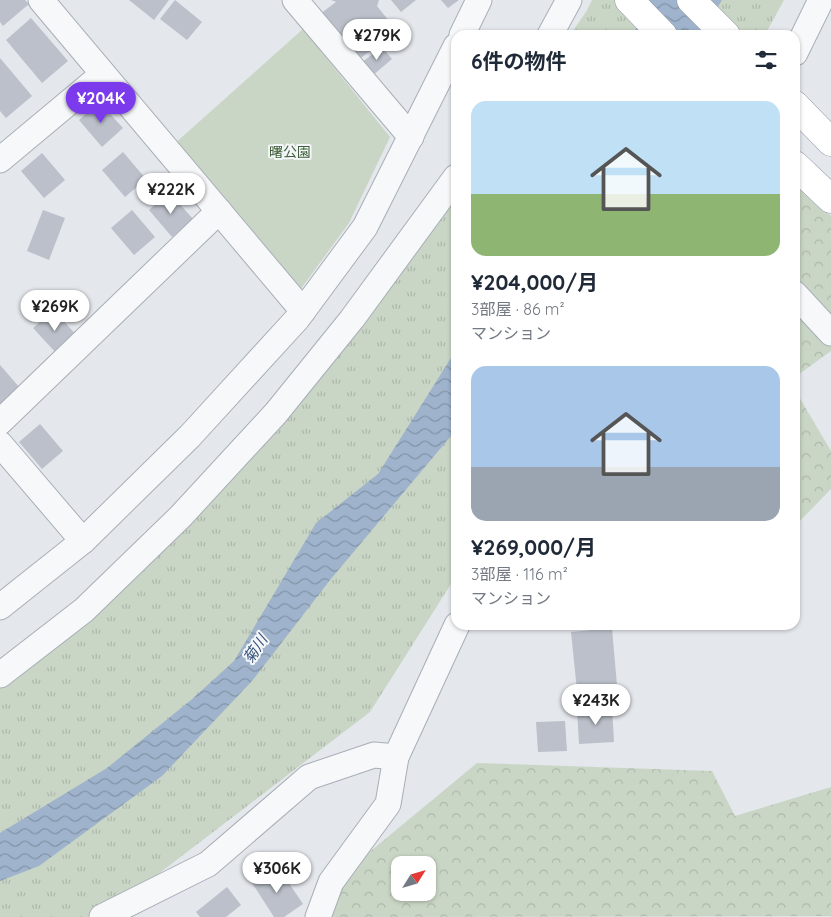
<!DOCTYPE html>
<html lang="ja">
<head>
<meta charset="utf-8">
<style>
	body { margin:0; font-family:Quicksand,"Noto Sans JP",sans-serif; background:#f2f2f3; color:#1f2937; height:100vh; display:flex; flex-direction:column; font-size:19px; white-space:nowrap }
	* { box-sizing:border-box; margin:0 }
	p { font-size:16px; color:#747a83 }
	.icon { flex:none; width:28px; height:28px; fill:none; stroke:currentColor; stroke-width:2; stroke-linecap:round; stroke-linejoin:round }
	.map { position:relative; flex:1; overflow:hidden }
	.sheet { position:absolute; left:451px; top:30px; width:349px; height:600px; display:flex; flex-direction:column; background:#fff; border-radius:15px; box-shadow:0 1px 4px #0004 }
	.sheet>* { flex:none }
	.needle { width:32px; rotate:53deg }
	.fabs { position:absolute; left:391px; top:856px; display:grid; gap:10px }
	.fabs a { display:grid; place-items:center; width:45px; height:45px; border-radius:10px; background:#fff; box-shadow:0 1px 4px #0004; font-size:25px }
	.price { position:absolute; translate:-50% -42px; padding:0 11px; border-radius:18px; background:#fff; color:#222; font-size:16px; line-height:32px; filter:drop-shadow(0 1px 2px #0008) }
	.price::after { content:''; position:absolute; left:50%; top:30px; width:15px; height:11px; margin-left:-8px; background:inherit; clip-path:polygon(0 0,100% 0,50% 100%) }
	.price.selected { background:#7c3aed; color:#fff }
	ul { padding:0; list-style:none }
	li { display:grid; align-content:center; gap:10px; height:265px; padding:0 20px }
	li span { display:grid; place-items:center; height:155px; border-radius:15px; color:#555 }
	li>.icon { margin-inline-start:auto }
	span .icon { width:90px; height:90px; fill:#fffc; stroke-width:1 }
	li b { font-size:21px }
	h2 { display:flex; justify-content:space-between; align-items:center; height:60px; padding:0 20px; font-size:21px }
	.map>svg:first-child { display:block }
	.grass { fill:url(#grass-tufts) }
	.forest { fill:url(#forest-crowns); fill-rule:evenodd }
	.green { fill:#c9d6c5 }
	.water { fill:url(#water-waves) }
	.building { fill:#bbc0ca }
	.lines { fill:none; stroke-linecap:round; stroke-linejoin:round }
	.minor-casing { stroke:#a9aeb7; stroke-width:27 }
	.motorway-casing { stroke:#8b94a3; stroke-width:29 }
	.minor { stroke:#f7f8fa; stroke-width:25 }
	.motorway { stroke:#fff; stroke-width:28 }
	.labels { text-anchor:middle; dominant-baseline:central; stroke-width:4; stroke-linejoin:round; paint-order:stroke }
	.park-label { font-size:14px; fill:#3f6138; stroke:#f4f6f9 }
	.water-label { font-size:15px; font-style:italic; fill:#34527a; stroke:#f4f6f9 }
</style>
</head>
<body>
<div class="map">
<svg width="831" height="917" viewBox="0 0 831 917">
	<defs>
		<pattern id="grass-tufts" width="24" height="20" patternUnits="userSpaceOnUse" patternTransform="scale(1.25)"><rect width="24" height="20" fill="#c9d6c5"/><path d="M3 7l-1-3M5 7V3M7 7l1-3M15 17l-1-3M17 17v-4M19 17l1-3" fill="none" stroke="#adb8ab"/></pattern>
		<pattern id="forest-crowns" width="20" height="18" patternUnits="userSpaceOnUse" patternTransform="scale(1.25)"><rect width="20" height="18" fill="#c9d6c5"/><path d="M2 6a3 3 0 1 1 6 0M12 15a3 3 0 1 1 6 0" fill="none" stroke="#adb8ab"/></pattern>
		<pattern id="water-waves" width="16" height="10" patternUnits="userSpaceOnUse" patternTransform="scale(1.25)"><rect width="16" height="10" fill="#9fb4cc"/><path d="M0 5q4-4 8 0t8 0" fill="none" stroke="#8293a7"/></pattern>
	</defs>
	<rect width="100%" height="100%" fill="#e4e7ec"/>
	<g class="grass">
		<polygon points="592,0 784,0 765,35 570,35 586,12"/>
		<polygon points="456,191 456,576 370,712 102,917 0,917 0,677 286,402"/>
	</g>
	<g class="forest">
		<polygon points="795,184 831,216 831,351 795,377"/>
		<polygon points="795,390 831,451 831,489 795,526"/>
		<path d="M477 763 712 771 735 816 831 787V916L323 917 355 864ZM400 865H428V892H400Z"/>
	</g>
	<polygon class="green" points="303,29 390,137 349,223 300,290 173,145"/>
	<g class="water">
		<polygon points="650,0 722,0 701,35 633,35"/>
		<polygon points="456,350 456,430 330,580 252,681 162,776 39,866 0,881 0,833 107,768 191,700 234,661 316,523 378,474"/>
	</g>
	<g class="building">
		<polygon points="0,0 25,0 29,4 3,26 0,22"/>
		<polygon points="129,0 169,0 154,20"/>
		<polygon points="175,0 202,22 187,40 160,19"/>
		<polygon points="331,0 379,0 377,6 397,31 358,60 320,14 336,2"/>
		<polygon points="391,0 416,0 401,12"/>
		<polygon points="441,0 459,0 448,8"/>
		<polygon points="31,18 68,61 42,83 6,40"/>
		<polygon points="382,47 392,59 372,76 361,63"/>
		<polygon points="0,58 32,96 6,118 0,111"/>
		<polygon points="99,102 123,128 102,147 79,120"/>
		<polygon points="123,152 146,179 125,197 102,170"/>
		<polygon points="42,153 65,180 44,198 21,171"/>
		<polygon points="169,192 193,219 172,237 149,210"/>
		<polygon points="43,210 65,218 49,260 27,251"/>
		<polygon points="132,210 155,237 134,255 111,228"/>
		<polygon points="54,310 77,336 57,354 33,328"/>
		<polygon points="0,365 20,388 0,405"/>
		<polygon points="40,424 63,451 42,469 19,442"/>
		<polygon points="612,628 618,697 578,700 571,632"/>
		<polygon points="612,708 614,742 579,744 577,710"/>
		<polygon points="565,721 567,751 538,752 536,722"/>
		<polygon points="278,867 303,904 284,917 274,917 252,883"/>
		<polygon points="227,887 241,905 226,917 200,917 196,912"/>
	</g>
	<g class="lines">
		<g class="minor-casing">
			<g id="minor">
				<polyline points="41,0 303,311"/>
				<polyline points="295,0 411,137"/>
				<polyline points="462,35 479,0"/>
				<polyline points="550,35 569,0"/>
				<polyline points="795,53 821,0"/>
				<polyline points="0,160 103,74"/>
				<polyline points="795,294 831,333"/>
				<polyline points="0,422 219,211"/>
				<polyline points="0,444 83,541"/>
				<polyline points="0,607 83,541 190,436 297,319 365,227 456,46"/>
				<polyline points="0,675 84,610 181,516 276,413 352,319 456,177"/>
				<polyline points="102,917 208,864 309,777 374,755 396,757"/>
				<polyline points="318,917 331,882 388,804 396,757 457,625"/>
			</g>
		</g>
		<g class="motorway-casing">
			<g id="motorway">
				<polyline points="629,0 663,35"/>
				<polyline points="691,0 726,35"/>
				<polyline points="795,105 831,142"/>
				<polyline points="795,165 831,199"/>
			</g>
		</g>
		<use href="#minor" class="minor"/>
		<use href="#motorway" class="motorway"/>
	</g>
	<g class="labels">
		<g class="park-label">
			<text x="290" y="152">曙公園</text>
		</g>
		<g class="water-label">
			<text transform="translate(255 649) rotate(-56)">菊川</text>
		</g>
	</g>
</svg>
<div class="fabs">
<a><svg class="needle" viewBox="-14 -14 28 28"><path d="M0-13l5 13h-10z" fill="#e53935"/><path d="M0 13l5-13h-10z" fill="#747a83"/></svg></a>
</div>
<b class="price" style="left:377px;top:61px">¥279K</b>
<b class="price selected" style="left:101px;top:124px">¥204K</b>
<b class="price" style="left:171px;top:215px">¥222K</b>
<b class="price" style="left:55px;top:332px">¥269K</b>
<b class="price" style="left:596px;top:726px">¥243K</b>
<b class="price" style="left:277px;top:894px">¥306K</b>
<section class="sheet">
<h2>6件の物件<svg class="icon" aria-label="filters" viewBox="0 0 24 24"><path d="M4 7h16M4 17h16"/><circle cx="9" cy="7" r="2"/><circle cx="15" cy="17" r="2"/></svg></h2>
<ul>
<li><span style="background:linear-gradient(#bfe0f5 60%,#8fb573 0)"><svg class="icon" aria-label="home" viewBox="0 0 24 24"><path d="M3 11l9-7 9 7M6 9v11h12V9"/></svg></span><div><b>¥204,000/月</b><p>3部屋 · 86 m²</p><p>マンション</p></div></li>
<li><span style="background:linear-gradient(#a9c7e8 65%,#9aa5b1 0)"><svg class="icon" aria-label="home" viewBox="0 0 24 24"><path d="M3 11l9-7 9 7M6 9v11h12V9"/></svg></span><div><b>¥269,000/月</b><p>3部屋 · 116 m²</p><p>マンション</p></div></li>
</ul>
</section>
</div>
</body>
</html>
